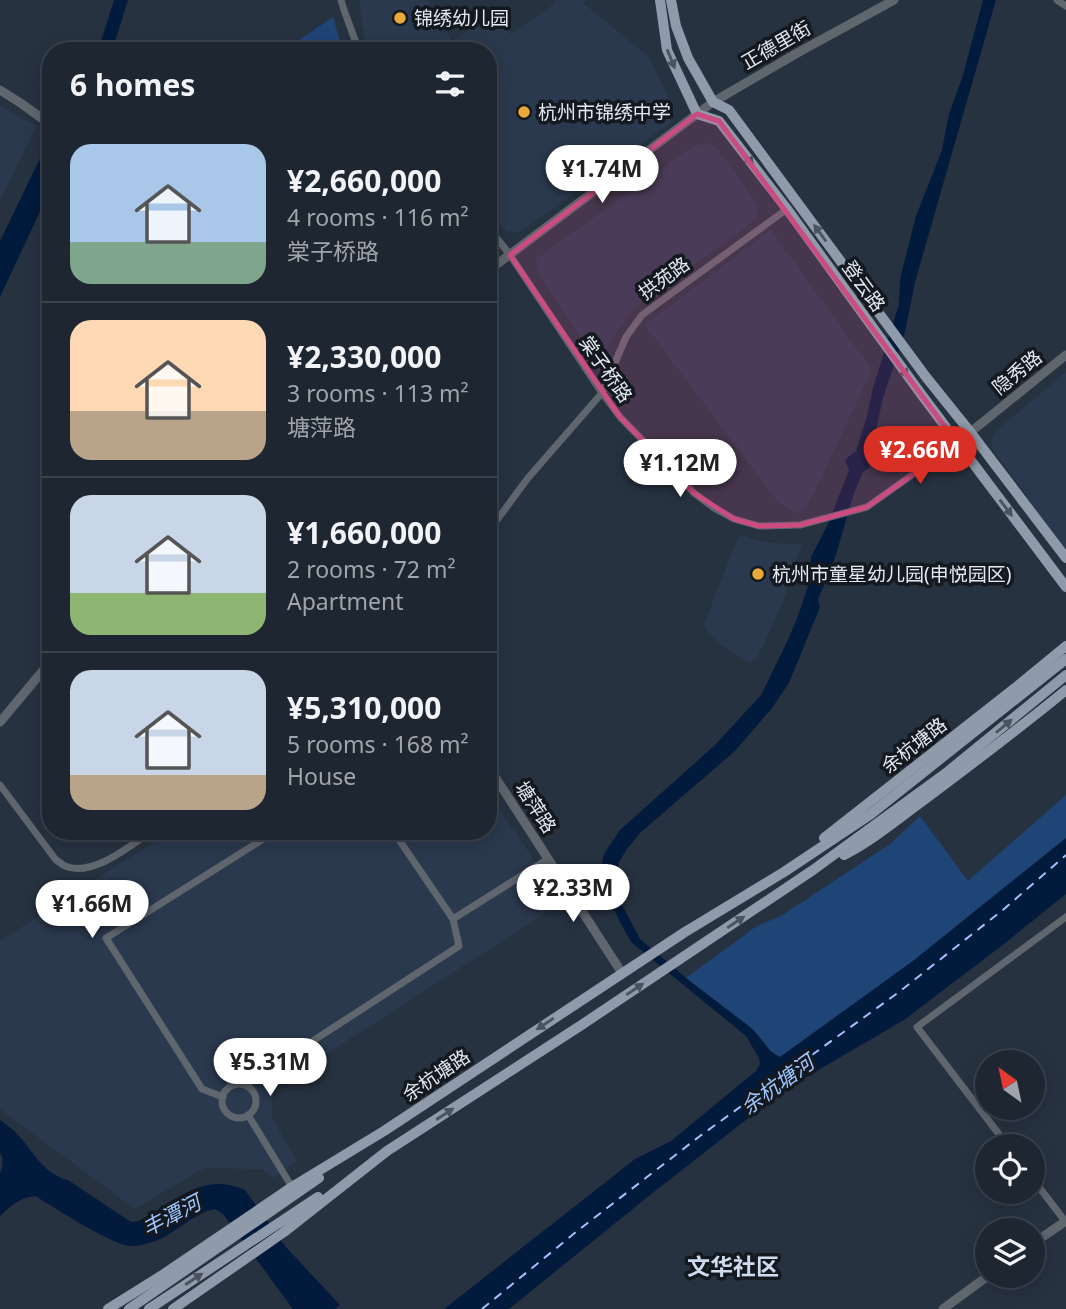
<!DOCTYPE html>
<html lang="en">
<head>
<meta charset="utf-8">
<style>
	body { margin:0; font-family:"Noto Sans","Noto Sans SC",sans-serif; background:#2a323d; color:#f1f3f6; height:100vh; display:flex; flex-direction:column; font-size:26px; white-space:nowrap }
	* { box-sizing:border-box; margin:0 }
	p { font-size:23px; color:#a0a5ab }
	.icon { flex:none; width:38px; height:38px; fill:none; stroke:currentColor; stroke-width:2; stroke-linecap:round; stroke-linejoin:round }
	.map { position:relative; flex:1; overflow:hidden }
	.panel { position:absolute; left:42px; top:42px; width:455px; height:798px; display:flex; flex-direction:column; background:#1d2631; border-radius:28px; box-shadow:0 4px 18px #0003,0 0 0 2px #3b434d }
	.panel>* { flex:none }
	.needle { width:46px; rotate:327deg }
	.buttons { position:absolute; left:975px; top:1050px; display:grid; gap:14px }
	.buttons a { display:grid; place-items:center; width:70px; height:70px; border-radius:50%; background:#1d2631; box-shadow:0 4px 18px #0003,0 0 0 2px #3b434d; font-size:35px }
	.price { position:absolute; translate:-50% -60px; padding:0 16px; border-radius:24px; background:#fff; color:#222; font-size:23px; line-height:46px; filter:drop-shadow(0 2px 4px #0008) }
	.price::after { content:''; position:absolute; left:50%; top:42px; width:21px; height:16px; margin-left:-10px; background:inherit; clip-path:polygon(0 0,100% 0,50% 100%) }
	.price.selected { background:#d93025; color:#fff }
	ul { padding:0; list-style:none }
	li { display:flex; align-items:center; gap:21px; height:175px; padding:0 28px }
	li+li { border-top:2px solid #3b434d }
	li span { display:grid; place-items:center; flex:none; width:196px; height:140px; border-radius:21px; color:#555 }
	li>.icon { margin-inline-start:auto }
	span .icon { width:84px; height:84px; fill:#fffc; stroke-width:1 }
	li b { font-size:30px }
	h2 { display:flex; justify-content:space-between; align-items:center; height:84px; padding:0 28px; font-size:30px }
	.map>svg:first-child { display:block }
	.built { fill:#2b394e }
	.green { fill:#1f4577 }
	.water { fill:#021a3b }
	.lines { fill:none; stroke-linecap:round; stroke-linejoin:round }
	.ferry { stroke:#9dc5fd; stroke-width:2; stroke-dasharray:9 7; stroke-linecap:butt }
	.minor { stroke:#60666e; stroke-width:7 }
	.tertiary { stroke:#60666e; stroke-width:9 }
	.primary { stroke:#8f9aaa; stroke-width:10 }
	.oneway { fill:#4b535e }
	.marked { fill:#ca4c81; fill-opacity:0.2; stroke:#ca4c81; stroke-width:5; stroke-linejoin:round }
	.poi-dot { fill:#eba939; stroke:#141920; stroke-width:2.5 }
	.labels { text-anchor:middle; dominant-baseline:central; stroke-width:7; stroke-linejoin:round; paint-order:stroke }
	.poi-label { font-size:19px; fill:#e2e9f3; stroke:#141920; text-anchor:start }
	.street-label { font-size:19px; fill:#e2e9f3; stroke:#141920 }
	.water-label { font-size:21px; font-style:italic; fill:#9dc5fd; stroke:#141920 }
	.quarter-label { font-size:23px; font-weight:bold; fill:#cedcf0; stroke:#141920 }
</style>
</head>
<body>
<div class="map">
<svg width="1066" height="1309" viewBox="0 0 1066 1309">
	<rect width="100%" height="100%" fill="#273241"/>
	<g class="built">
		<polygon points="359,0 428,0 452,41 496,11 511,34 550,7 556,0 586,0 583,3 648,56 675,111 669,124 520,232 506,231 488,207 488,51 372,51 364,36"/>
		<polygon points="0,106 36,126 0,200"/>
		<polygon points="709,143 719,151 759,207 755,219 744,229 643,300 628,315 613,337 599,367 537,270 536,259 693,146"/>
		<polygon points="771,230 872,370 813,495 806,508 798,514 778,502 645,325"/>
		<polygon points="1066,372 1066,556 1043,525 1030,500 993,450 991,440 996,431"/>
		<polygon points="739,535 768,543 802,544 783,603 757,658 750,663 720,644 708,632 704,624"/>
		<polygon points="488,793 563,902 272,1089 272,1118 297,1161 274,1178 261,1169 204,1168 135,1209 0,1109 0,941 171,831 488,831"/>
	</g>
	<g class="green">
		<polygon points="333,17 339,38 346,51 283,51"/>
		<polygon points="1066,795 1066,838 913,961 781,1057 771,1053 765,1043 686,978 757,926 781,916 890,844 920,816 968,881"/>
	</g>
	<g class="water">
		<polygon points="114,0 128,0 112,51 98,51"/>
		<path d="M983 0H996L915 282 905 332 883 398 870 456 871 463 869 468 863 472 854 493 832 568 818 599 820 607 789 683 772 708 735 751 641 832 627 849 619 862 617 876 622 905 640 939 686 978 750 1027C762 1037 766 1051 780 1057L913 961 1066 838V894L1004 944 904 1020 784 1090 650 1195 509 1309H444L635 1159 671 1141 756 1071 760 1064 759 1058 746 1036 631 942 619 920 607 895 601 867 604 854 620 830 715 745 761 695 787 642 798 616 810 580 811 557 828 524 849 470 845 461 848 457 856 451 867 416 873 388 899 304 900 279 916 216 942 150 949 114 963 75Z"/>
		<polygon points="51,136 51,188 0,297 0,241"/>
		<path d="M0 1120C6 1125 13 1129 18 1135 33 1151 44 1175 68 1180L131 1222 139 1221C174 1202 203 1171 245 1190L285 1246 340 1305 335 1309H293L223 1214 215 1209C194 1213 178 1231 158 1240 150 1243 140 1246 131 1246 113 1246 54 1207 35 1196 19 1198 11 1206 0 1216V1173C3 1167 4 1159 0 1153Z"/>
	</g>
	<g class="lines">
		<polyline class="ferry" points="482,1309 576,1232 700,1136 899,992 1004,909 1066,855"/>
		<g class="minor">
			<polyline points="341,0 344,10 359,51"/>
			<polyline points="1057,0 1066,6"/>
			<polyline points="488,227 510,255 602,393 620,417 694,493 714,508 734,519 759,526 800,525 867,507 957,443"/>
			<polyline points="488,532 528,478 602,393 626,337 642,315 787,209"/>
			<path d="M0 785 56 860C58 861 64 866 65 866 92 878 131 845 152 831"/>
			<polyline points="453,919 548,859"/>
			<circle cx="239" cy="1101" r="17"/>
			<polyline points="245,1085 459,946 453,919 393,831"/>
			<polyline points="223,1097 202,1089 106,938 276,831"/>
			<polyline points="248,1115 292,1187"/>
			<polyline points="1008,1146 917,1027 1066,917"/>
			<polyline points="1032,1178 1065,1221"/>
		</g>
		<g class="tertiary">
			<polyline points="0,90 22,104 51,125"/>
			<polyline points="488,271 713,102 799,52 894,0"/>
			<polyline points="957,443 1066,355"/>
			<polyline points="0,722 51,661"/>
			<polyline points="488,766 622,973"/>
			<polyline points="1032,1244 1066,1221"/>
			<polyline points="943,1309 988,1276"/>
		</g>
		<g class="primary">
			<polyline points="660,0 667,50 697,114 719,121 787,209 921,394 1066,587"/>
			<polyline points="671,0 676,26 688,58 713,102 729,110 926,377 971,433 1066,558"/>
			<polyline points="824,838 1015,688 1066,646"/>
			<path d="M844 855C873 840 898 819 924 800 972 764 1020 728 1066 690"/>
			<polyline points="108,1309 164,1274 292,1187 384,1131 685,932 784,872 871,814 1066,659"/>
			<polyline points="129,1309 319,1178"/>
			<polyline points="149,1309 318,1197"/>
			<polyline points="173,1309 284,1232 387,1151 580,1026 813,870 946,773 1066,675"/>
		</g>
	</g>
	<defs><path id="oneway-solid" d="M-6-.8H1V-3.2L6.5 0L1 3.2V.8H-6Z" transform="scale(1.75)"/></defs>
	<g class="oneway">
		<use href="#oneway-solid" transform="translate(671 59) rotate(68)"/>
		<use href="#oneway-solid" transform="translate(747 157) rotate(53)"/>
		<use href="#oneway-solid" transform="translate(820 233) rotate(-126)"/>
		<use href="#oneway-solid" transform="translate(902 369) rotate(54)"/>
		<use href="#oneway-solid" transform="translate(1006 508) rotate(53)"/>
		<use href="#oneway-solid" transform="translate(1004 726) rotate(-40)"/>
		<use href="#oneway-solid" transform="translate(736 922) rotate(-34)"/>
		<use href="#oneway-solid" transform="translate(635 989) rotate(-34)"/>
		<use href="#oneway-solid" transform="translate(545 1024) rotate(146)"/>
		<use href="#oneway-solid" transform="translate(445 1114) rotate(-33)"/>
		<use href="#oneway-solid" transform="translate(194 1279) rotate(-33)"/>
	</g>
	<path class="marked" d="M697 114 719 121 957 443 867 507 800 525 759 526 734 519 694 493 620 417 510 255Z"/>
	<g class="poi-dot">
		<circle cx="400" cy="18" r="7"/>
		<circle cx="524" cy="112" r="7"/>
		<circle cx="758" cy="574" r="7"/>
	</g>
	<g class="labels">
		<g class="poi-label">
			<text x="414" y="18">锦绣幼儿园</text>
			<text x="538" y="112">杭州市锦绣中学</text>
			<text x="772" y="574">杭州市童星幼儿园(申悦园区)</text>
		</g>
		<g class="street-label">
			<text transform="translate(776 45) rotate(-30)">正德里街</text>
			<text transform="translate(664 278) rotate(-36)">拱苑路</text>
			<text transform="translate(864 286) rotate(54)">登云路</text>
			<text transform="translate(606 369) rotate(55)">棠子桥路</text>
			<text transform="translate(1017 372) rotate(-39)">隐秀路</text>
			<text transform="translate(914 745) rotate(-38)">余杭塘路</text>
			<text transform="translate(536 807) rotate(57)">塘萍路</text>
			<text transform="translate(436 1075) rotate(-34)">余杭塘路</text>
		</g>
		<g class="water-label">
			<text transform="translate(777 1084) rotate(-36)">余杭塘河</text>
			<text transform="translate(171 1215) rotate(-28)">丰潭河</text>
		</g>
		<g class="quarter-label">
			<text x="733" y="1266">文华社区</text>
		</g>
	</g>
</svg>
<div class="buttons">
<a><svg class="needle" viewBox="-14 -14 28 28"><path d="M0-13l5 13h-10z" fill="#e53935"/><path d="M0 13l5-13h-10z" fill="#a0a5ab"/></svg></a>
<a><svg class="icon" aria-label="locate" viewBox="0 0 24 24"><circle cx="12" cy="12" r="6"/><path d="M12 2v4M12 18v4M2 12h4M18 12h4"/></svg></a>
<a><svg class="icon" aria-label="layers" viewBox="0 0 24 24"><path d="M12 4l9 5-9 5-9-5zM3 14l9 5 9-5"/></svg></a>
</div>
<b class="price" style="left:602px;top:205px">¥1.74M</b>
<b class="price selected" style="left:920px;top:486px">¥2.66M</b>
<b class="price" style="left:680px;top:499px">¥1.12M</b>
<b class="price" style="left:573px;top:924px">¥2.33M</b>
<b class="price" style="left:92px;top:940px">¥1.66M</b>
<b class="price" style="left:270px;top:1098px">¥5.31M</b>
<section class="panel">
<h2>6 homes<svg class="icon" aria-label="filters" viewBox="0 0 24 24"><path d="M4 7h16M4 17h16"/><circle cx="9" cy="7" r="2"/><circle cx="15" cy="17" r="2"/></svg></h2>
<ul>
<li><span style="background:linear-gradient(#a9c7e8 70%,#7fa58c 0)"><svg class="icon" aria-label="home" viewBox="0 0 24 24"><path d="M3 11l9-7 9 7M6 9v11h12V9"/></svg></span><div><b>¥2,660,000</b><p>4 rooms · 116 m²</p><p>棠子桥路</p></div></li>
<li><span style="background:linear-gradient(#ffd9b3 65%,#b9a48a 0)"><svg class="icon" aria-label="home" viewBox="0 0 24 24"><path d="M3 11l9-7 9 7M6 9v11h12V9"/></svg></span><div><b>¥2,330,000</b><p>3 rooms · 113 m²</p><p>塘萍路</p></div></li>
<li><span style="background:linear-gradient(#c9d6e8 70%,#8fb573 0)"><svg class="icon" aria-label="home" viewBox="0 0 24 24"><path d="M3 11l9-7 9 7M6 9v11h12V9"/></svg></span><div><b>¥1,660,000</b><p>2 rooms · 72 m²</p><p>Apartment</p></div></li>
<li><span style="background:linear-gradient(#c9d6e8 75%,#b9a48a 0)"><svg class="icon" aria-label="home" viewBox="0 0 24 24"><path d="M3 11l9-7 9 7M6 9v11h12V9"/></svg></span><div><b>¥5,310,000</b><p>5 rooms · 168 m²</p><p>House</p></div></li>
</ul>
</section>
</div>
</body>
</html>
